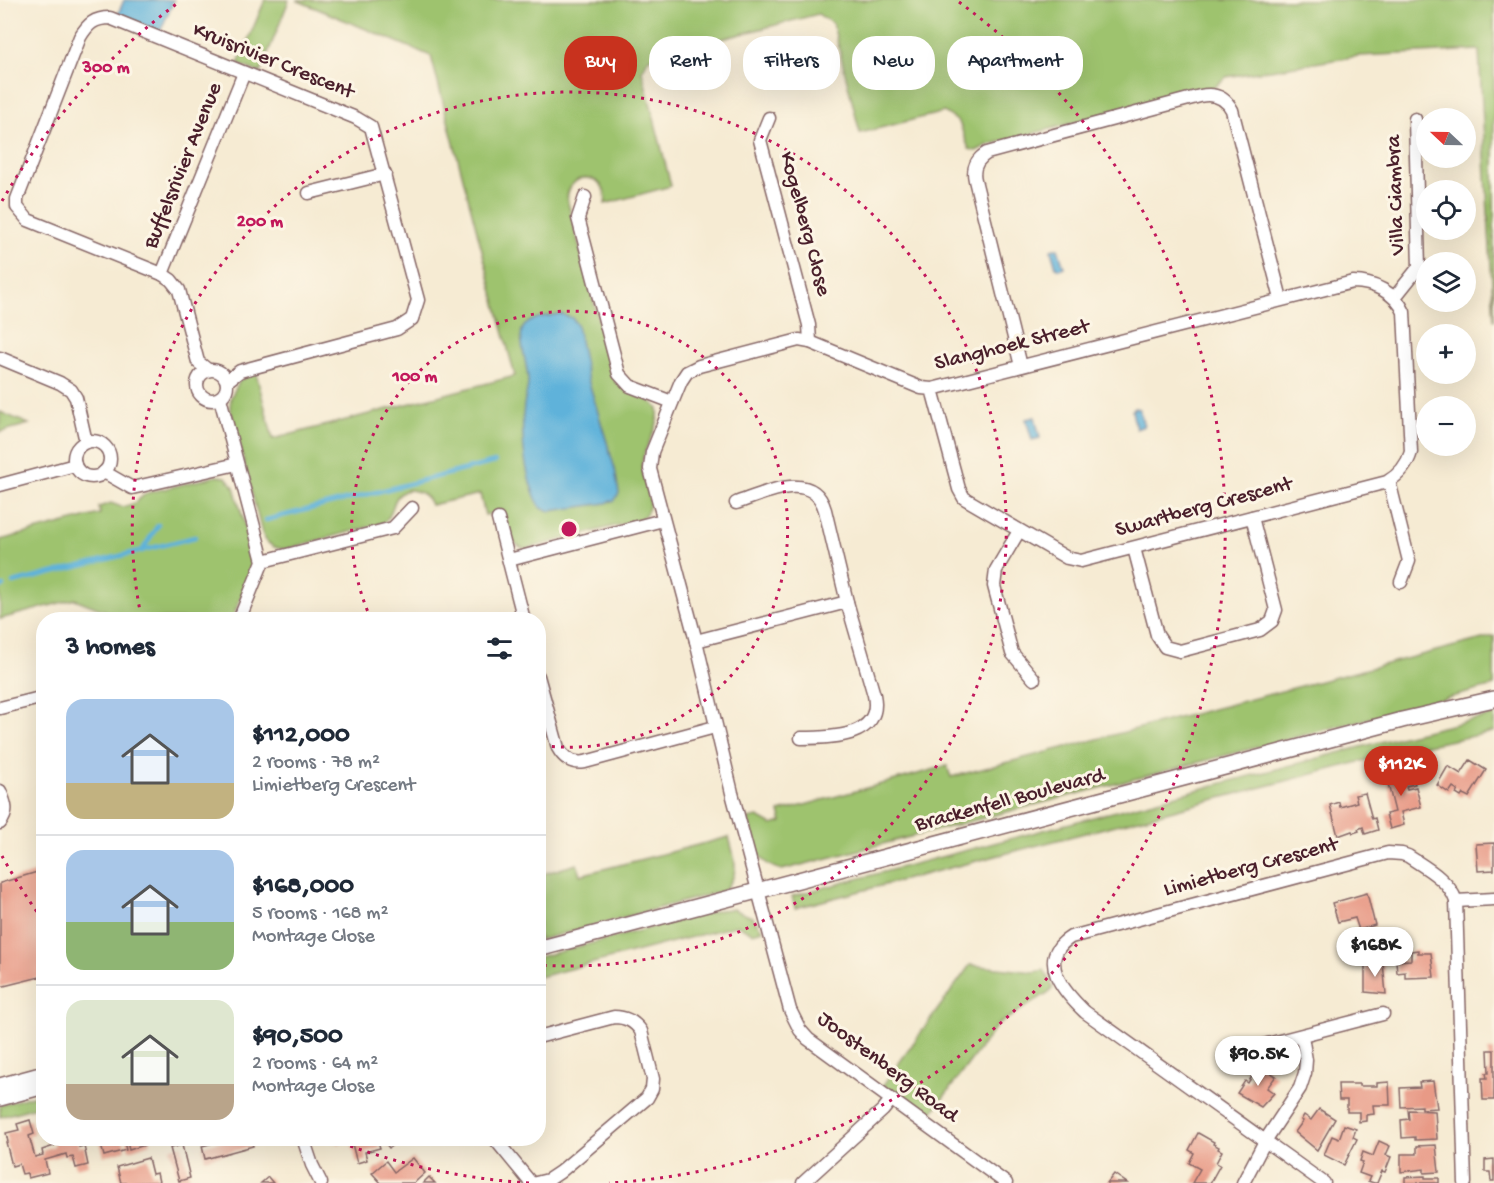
<!DOCTYPE html>
<html lang="en">
<head>
<meta charset="utf-8">
<style>
	body { margin:0; font-family:"Gochi Hand",sans-serif; background:#f2f2f3; color:#1f2937; height:100vh; display:flex; flex-direction:column; font-size:22px; white-space:nowrap }
	* { box-sizing:border-box; margin:0 }
	p { font-size:20px; color:#747a83 }
	.icon { flex:none; width:33px; height:33px; fill:none; stroke:currentColor; stroke-width:2; stroke-linecap:round; stroke-linejoin:round }
	.map { position:relative; flex:1; overflow:hidden }
	.drawer { position:absolute; left:36px; top:612px; width:510px; height:534px; display:flex; flex-direction:column; background:#fff; border-radius:24px; box-shadow:0 6px 24px #0002 }
	.drawer>* { flex:none }
	.guide { position:absolute; left:564px; top:36px; width:570px; height:54px; display:flex; gap:12px }
	.needle { width:39px; rotate:292deg }
	.buttons { position:absolute; left:1416px; top:108px; display:grid; gap:12px }
	.buttons a { display:grid; place-items:center; width:60px; height:60px; border-radius:50%; background:#fff; box-shadow:0 6px 24px #0002; font-size:30px }
	.price { position:absolute; translate:-50% -51px; padding:0 14px; border-radius:21px; background:#fff; color:#222; font-size:20px; line-height:39px; filter:drop-shadow(0 2px 3px #0008) }
	.price::after { content:''; position:absolute; left:50%; top:36px; width:18px; height:14px; margin-left:-9px; background:inherit; clip-path:polygon(0 0,100% 0,50% 100%) }
	.price.selected { background:#c8321e; color:#fff }
	ul { padding:0; list-style:none }
	li { display:flex; align-items:center; gap:18px; height:150px; padding:0 30px }
	li+li { border-top:2px solid #e0e1e3 }
	li span { display:grid; place-items:center; flex:none; width:168px; height:120px; border-radius:18px; color:#555 }
	li>.icon { margin-inline-start:auto }
	span .icon { width:72px; height:72px; fill:#fffc; stroke-width:1 }
	li b { font-size:26px }
	h2 { display:flex; justify-content:space-between; align-items:center; height:72px; padding:0 30px; font-size:26px }
	.chip { padding:0 21px; border-radius:24px; background:#fff; box-shadow:0 6px 24px #0002; font-size:21px; line-height:54px }
	.chip.selected { background:#c8321e; color:#fff }
	.map>svg:first-child { display:block }
	.green { fill:#9ec36e; stroke:#74714c; stroke-width:1.5 }
	.water { fill:#5eb2da; stroke:#546882; stroke-width:1.5 }
	.lines { fill:none; stroke-linecap:round; stroke-linejoin:round }
	.stream { stroke:#5eb2da; stroke-width:4.5 }
	.building { fill:#e89a86 }
	.minor-casing { stroke:#866666; stroke-width:15 }
	.tertiary-casing { stroke:#866666; stroke-width:18 }
	.minor { stroke:#fff; stroke-width:12 }
	.tertiary { stroke:#fff; stroke-width:15 }
	.ring { fill:none; stroke:#c2185b; stroke-width:3; stroke-dasharray:3 6 }
	.labels { text-anchor:middle; dominant-baseline:central; stroke-width:6; stroke-linejoin:round; paint-order:stroke }
	.street-label { font-size:22px; fill:#4a1f2b; stroke:#fcf5e5 }
	.centre { fill:#c2185b; stroke:#fcf5e5; stroke-width:3 }
	.ring-label { font-size:18px; text-anchor:middle; font-weight:bold; fill:#c2185b; stroke:#fcf5e5; stroke-width:6; stroke-linejoin:round; paint-order:stroke }
</style>
</head>
<body>
<div class="map">
<svg width="1494" height="1183" viewBox="0 0 1494 1183">
	<rect width="100%" height="100%" fill="#fcf5e5"/>
	<filter id="ink" filterUnits="userSpaceOnUse"><feTurbulence type="fractalNoise" baseFrequency=".0167" numOctaves="2"/><feDisplacementMap in="SourceGraphic" scale="12" xChannelSelector="R" yChannelSelector="G"/><feConvolveMatrix kernelMatrix="1 2 1 2 8 2 1 2 1" color-interpolation-filters="sRGB"/></filter>
	<filter id="wash" filterUnits="userSpaceOnUse"><feTurbulence type="fractalNoise" baseFrequency=".008" numOctaves="4" result="noise"/><feDisplacementMap in="SourceGraphic" scale="24" xChannelSelector="R" yChannelSelector="G"/><feGaussianBlur stdDeviation="1.35" result="paint"/><feColorMatrix in="noise" values="0 0 0 0 0 0 0 0 0 0 0 0 0 0 0 0 0 1.4 0 .05"/><feComposite in="paint" operator="in"/></filter>
	<g filter="url(#wash)">
		<rect width="100%" height="100%" fill="#f6ebd3"/>
		<g class="green">
			<polygon points="265,0 289,0 260,73 238,64"/>
			<path d="M296 0H1494V321L1479 50 1359 56 1226 77 1212 89H1205L988 145 976 151 969 149 959 122 944 112 860 133 833 24 818 14 649 58 642 71 671 186 605 204C611 174 569 167 567 199L613 377C623 396 647 392 658 409 661 429 643 445 642 464 641 483 662 508 638 520L526 549C508 545 507 526 503 511L485 515 480 494 431 505C427 494 419 490 407 490 388 498 397 513 383 523L286 549C274 549 266 544 262 533L230 407 231 397 240 380 256 373 273 439 515 376 431 56Z"/>
			<polygon points="0,412 29,424 0,432"/>
			<polygon points="217,476 226,477 234,487 254,557 253,567 232,619 125,619 75,599 0,619 0,540 100,514 99,507 111,503 122,507 133,504 147,493"/>
			<path d="M1494 636V686L782 870C754 863 755 844 748 819L758 817 772 825 782 822 779 812 947 766 951 777Z"/>
			<polygon points="1494,715 1494,732 1417,747 795,908 792,896 1399,737"/>
			<path d="M729 837C734 857 742 875 723 891L539 940V875L577 864 580 875Z"/>
			<polygon points="733,909 752,917 763,930 752,933 738,925 539,977 539,957 719,910"/>
			<polygon points="970,965 1034,972 1044,970 1053,987 1049,992 997,1025 929,1117 883,1085"/>
			<polygon points="43,1093 43,1105 0,1117 0,1105"/>
		</g>
		<g class="water">
			<polygon points="124,0 174,0 160,32 118,14"/>
			<polygon points="1058,248 1064,267 1059,269 1056,267 1051,250"/>
			<path d="M561 314 572 318 577 325 587 376 615 469 619 493 615 500 606 503 551 511 541 508C525 482 520 435 524 405 525 397 528 390 528 382 529 368 517 338 523 328 530 317 549 316 561 314Z"/>
			<polygon points="1134,408 1139,409 1144,426 1136,429 1132,411"/>
			<polygon points="1035,417 1040,438 1032,440 1026,419"/>
		</g>
		<g class="lines">
			<g class="stream">
				<polyline points="266,520 495,462"/>
				<polyline points="142,551 158,525"/>
				<polyline points="13,583 195,537"/>
				<polyline points="0,587 4,586"/>
			</g>
		</g>
		<g id="blocks">
			<g class="building">
				<polygon points="1470,760 1486,770 1469,797 1463,794 1461,797 1456,794 1458,790 1453,787 1449,793 1437,785 1448,766 1461,774"/>
				<polygon points="1397,769 1399,777 1412,773 1415,784 1406,786 1407,789 1416,787 1421,807 1401,812 1404,825 1390,829 1386,814 1395,812 1385,772"/>
				<polygon points="1365,793 1372,819 1375,818 1378,830 1365,834 1363,827 1358,829 1359,831 1353,833 1352,831 1338,836 1330,805 1339,802 1340,807 1357,802 1355,795"/>
				<polygon points="1494,843 1494,870 1478,871 1476,844"/>
				<polygon points="44,870 44,976 0,987 0,883"/>
				<polygon points="1367,893 1375,925 1359,930 1355,918 1338,922 1332,903"/>
				<polygon points="1418,950 1418,953 1431,953 1434,977 1405,978 1405,972 1397,973 1396,961 1411,960 1411,951"/>
				<polygon points="1365,963 1383,963 1386,994 1365,992"/>
				<polygon points="1488,1050 1494,1050 1494,1100 1483,1100 1482,1078 1487,1078 1486,1073 1489,1073"/>
				<polygon points="1259,1065 1276,1076 1267,1088 1274,1093 1261,1107 1237,1093 1245,1081 1248,1083"/>
				<polygon points="1433,1081 1437,1108 1422,1109 1422,1106 1401,1107 1400,1088 1420,1087 1419,1082"/>
				<polygon points="1389,1082 1390,1105 1373,1105 1374,1114 1366,1115 1366,1121 1359,1122 1359,1112 1347,1112 1347,1100 1339,1100 1338,1084 1359,1084 1359,1086 1377,1086 1377,1083"/>
				<polygon points="1319,1109 1335,1119 1317,1150 1295,1132 1303,1121 1301,1120 1304,1115 1311,1120"/>
				<polygon points="1408,1110 1435,1111 1437,1139 1415,1140 1415,1137 1402,1138 1401,1120 1409,1119"/>
				<polygon points="30,1120 34,1134 29,1136 35,1157 43,1155 42,1150 54,1146 52,1138 77,1138 79,1147 84,1146 88,1165 76,1168 73,1157 67,1158 66,1154 45,1160 48,1173 28,1178 27,1173 22,1174 19,1164 12,1166 6,1142 8,1142 6,1133 19,1130 17,1124"/>
				<polygon points="1344,1125 1356,1129 1353,1137 1357,1139 1344,1165 1324,1155 1332,1136 1339,1139"/>
				<polygon points="1198,1133 1214,1142 1213,1144 1219,1147 1218,1149 1222,1151 1216,1163 1220,1165 1210,1183 1192,1183 1200,1169 1189,1163 1194,1153 1189,1150"/>
				<polygon points="99,1138 123,1138 126,1150 104,1156"/>
				<polygon points="126,1138 149,1138 151,1143 129,1150"/>
				<polygon points="231,1138 251,1138 253,1146 205,1159 202,1146"/>
				<polygon points="335,1138 377,1138 380,1148 365,1152 367,1160 357,1163 351,1140 337,1144"/>
				<polygon points="381,1138 401,1138 389,1148"/>
				<polygon points="1379,1141 1390,1146 1386,1155 1391,1157 1385,1172 1382,1171 1377,1183 1374,1183 1368,1181 1370,1177 1359,1173 1363,1162 1360,1161 1363,1152 1373,1156"/>
				<polygon points="182,1145 190,1178 179,1181 170,1148"/>
				<polygon points="1436,1145 1439,1172 1424,1173 1424,1169 1401,1172 1401,1154 1417,1154 1417,1146"/>
				<polygon points="148,1158 152,1174 157,1173 159,1182 121,1183 117,1167"/>
				<polygon points="413,1158 425,1173 414,1183 381,1183 372,1173 386,1161 394,1172"/>
				<polygon points="1494,1159 1494,1181 1491,1181 1490,1172 1485,1172 1485,1160"/>
				<polygon points="1114,1174 1127,1183 1107,1183"/>
				<polygon points="1425,1176 1425,1178 1439,1178 1439,1183 1405,1183 1405,1177"/>
				<polygon points="268,1177 273,1183 261,1183"/>
				<polygon points="429,1177 435,1183 423,1183"/>
			</g>
		</g>
	</g>
	<g filter="url(#ink)">
		<use href="#blocks" fill-opacity="0" stroke="#866666" stroke-width="1.5"/>
		<g class="lines">
			<g class="minor-casing">
				<g id="minor">
					<polyline points="769,118 760,140 809,325 810,342"/>
					<polyline points="309,193 385,174"/>
					<polyline points="585,197 578,218 619,374 630,386 672,402"/>
					<polyline points="162,274 244,73"/>
					<polyline points="1395,297 1419,267 1415,119"/>
					<polyline points="0,358 60,383 71,390 76,398 86,442"/>
					<path d="M1021 366 975 180C972 168 977 159 987 153L1200 96C1214 93 1225 97 1232 110L1281 299"/>
					<circle cx="212" cy="385" r="15"/>
					<path d="M208 370 198 362 179 290 171 280 162 274 28 220 17 207V199L80 37C88 24 94 18 110 18L356 118 371 127 418 300 412 319 397 329 240 371 227 381"/>
					<path d="M932 389 959 489 964 498 1067 558 1081 561 1387 482C1399 475 1407 466 1411 452L1404 312C1396 293 1373 282 1353 282L932 389 921 388 810 342 799 340 699 366 687 372 681 381 652 452 650 469 696 641 732 793 790 1010 800 1030 808 1039 1006 1183"/>
					<polyline points="220,398 263,561 239,620"/>
					<circle cx="92" cy="459" r="18"/>
					<polyline points="104,472 132,488 237,464"/>
					<polyline points="1389,481 1409,561 1401,582"/>
					<polyline points="0,485 75,465"/>
					<path d="M736 503C763 494 813 468 825 510L847 602 874 695C883 738 830 738 801 738"/>
					<polyline points="498,519 524,620"/>
					<polyline points="1019,531 996,570 994,586 1012,653 1034,679"/>
					<polyline points="1134,548 1157,635 1165,647 1180,651 1260,630 1272,621 1276,610 1252,517"/>
					<polyline points="509,560 663,520"/>
					<polyline points="263,561 393,528 412,508"/>
					<polyline points="696,641 847,602"/>
					<path d="M538 676 558 748C564 759 573 764 585 762L715 727"/>
					<polyline points="0,708 44,697"/>
					<path d="M0 791C5 803 9 812 0 823"/>
					<polyline points="1456,901 1494,899"/>
					<polyline points="1260,1046 1383,1014"/>
					<polyline points="303,1138 312,1165 321,1183"/>
					<polyline points="494,1138 531,1183"/>
					<path d="M536 1183 548 1180 560 1172 647 1098 652 1089 653 1079 641 1031C634 1021 626 1017 614 1017L538 1037"/>
					<polyline points="803,1183 883,1110 891,1100"/>
					<polyline points="1243,1183 1265,1141 1300,1088 1305,1073 1306,1060 1302,1036"/>
					<path d="M1324 1183 1085 1012C1064 992 1035 959 1071 937L1388 853 1402 854 1408 856C1426 868 1449 880 1456 901L1465 1183"/>
				</g>
			</g>
			<g class="tertiary-casing">
				<g id="tertiary">
					<polyline points="538,949 1402,720 1494,699"/>
					<polyline points="0,1086 44,1074"/>
					<polyline points="0,1098 44,1086"/>
				</g>
			</g>
			<use href="#minor" class="minor"/>
			<use href="#tertiary" class="tertiary"/>
		</g>
	</g>
	<g class="ring">
		<path d="M371 619A218 218 0 1 1 539 745"/>
		<path d="M141 616A437 437 0 1 1 539 965"/>
		<path d="M529 1183A655 655 0 0 1 334 1140M42 919A655 655 0 0 1 2 856M2 201A655 655 0 0 1 179 2M959 2A655 655 0 0 1 609 1183"/>
	</g>
	<g class="labels">
		<g class="street-label">
			<text transform="translate(273 62) rotate(22)">Kruisrivier Crescent</text>
			<text transform="translate(184 166) rotate(-68)">Buffelsrivier Avenue</text>
			<text transform="translate(1397 195) rotate(-92)">Villa Ciambra</text>
			<text transform="translate(804 224) rotate(75)">Kogelberg Close</text>
			<text transform="translate(1012 346) rotate(-14)">Slanghoek Street</text>
			<text transform="translate(1204 508) rotate(-15)">Swartberg Crescent</text>
			<text transform="translate(1010 801) rotate(-15)">Brackenfell Boulevard</text>
			<text transform="translate(1251 868) rotate(-15)">Limietberg Crescent</text>
			<text transform="translate(887 1068) rotate(37)">Joostenberg Road</text>
		</g>
	</g>
	<circle cx="569" cy="529" r="9" class="centre"/>
	<g class="ring-label">
		<text x="106" y="72">300 m</text>
		<text x="260" y="226">200 m</text>
		<text x="415" y="381">100 m</text>
	</g>
</svg>
<div class="buttons">
<a><svg class="needle" viewBox="-14 -14 28 28"><path d="M0-13l5 13h-10z" fill="#e53935"/><path d="M0 13l5-13h-10z" fill="#747a83"/></svg></a>
<a><svg class="icon" aria-label="locate" viewBox="0 0 24 24"><circle cx="12" cy="12" r="6"/><path d="M12 2v4M12 18v4M2 12h4M18 12h4"/></svg></a>
<a><svg class="icon" aria-label="layers" viewBox="0 0 24 24"><path d="M12 4l9 5-9 5-9-5zM3 14l9 5 9-5"/></svg></a>
<a>+</a>
<a>−</a>
</div>
<b class="price selected" style="left:1401px;top:797px">$112K</b>
<b class="price" style="left:1375px;top:978px">$168K</b>
<b class="price" style="left:1258px;top:1087px">$90.5K</b>
<div class="guide">
<a class="chip selected">Buy</a>
<a class="chip">Rent</a>
<a class="chip">Filters</a>
<a class="chip">New</a>
<a class="chip">Apartment</a>
</div>
<section class="drawer">
<h2>3 homes<svg class="icon" aria-label="filters" viewBox="0 0 24 24"><path d="M4 7h16M4 17h16"/><circle cx="9" cy="7" r="2"/><circle cx="15" cy="17" r="2"/></svg></h2>
<ul>
<li><span style="background:linear-gradient(#a9c7e8 70%,#c2b280 0)"><svg class="icon" aria-label="home" viewBox="0 0 24 24"><path d="M3 11l9-7 9 7M6 9v11h12V9"/></svg></span><div><b>$112,000</b><p>2 rooms · 78 m²</p><p>Limietberg Crescent</p></div></li>
<li><span style="background:linear-gradient(#a9c7e8 60%,#8fb573 0)"><svg class="icon" aria-label="home" viewBox="0 0 24 24"><path d="M3 11l9-7 9 7M6 9v11h12V9"/></svg></span><div><b>$168,000</b><p>5 rooms · 168 m²</p><p>Montage Close</p></div></li>
<li><span style="background:linear-gradient(#dfe7d0 70%,#b9a48a 0)"><svg class="icon" aria-label="home" viewBox="0 0 24 24"><path d="M3 11l9-7 9 7M6 9v11h12V9"/></svg></span><div><b>$90,500</b><p>2 rooms · 64 m²</p><p>Montage Close</p></div></li>
</ul>
</section>
</div>
</body>
</html>
